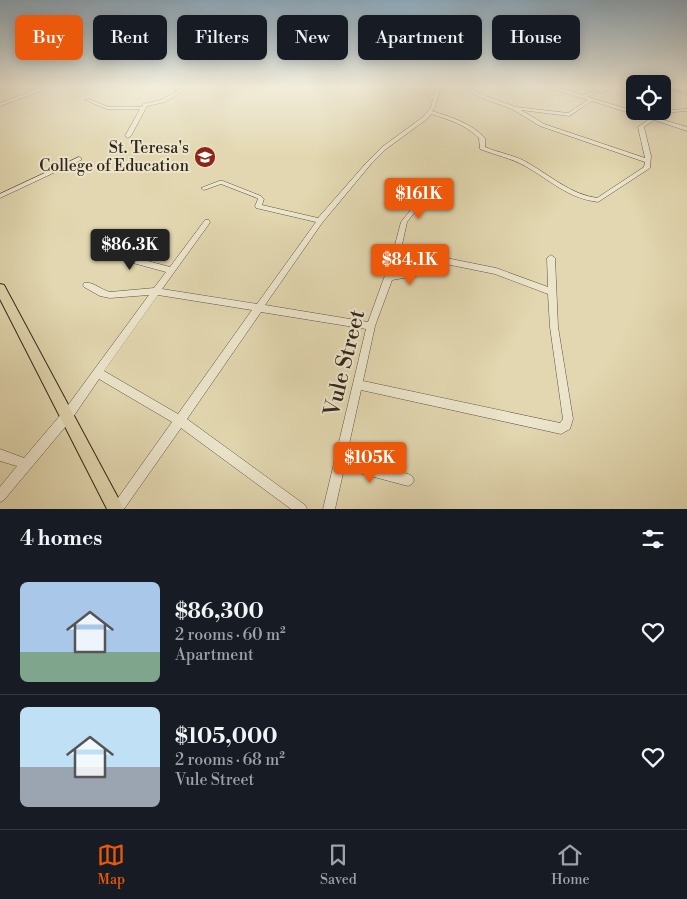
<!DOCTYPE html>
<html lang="en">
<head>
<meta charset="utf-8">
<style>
	body { margin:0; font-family:"Libre Bodoni",serif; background:#242831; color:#f1f3f6; height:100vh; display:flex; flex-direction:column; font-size:19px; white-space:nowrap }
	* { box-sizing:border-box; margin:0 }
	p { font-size:16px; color:#9ea1a6 }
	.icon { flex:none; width:28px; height:28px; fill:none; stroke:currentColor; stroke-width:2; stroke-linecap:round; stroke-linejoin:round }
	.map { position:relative; height:509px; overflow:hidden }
	.side { display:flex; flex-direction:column; background:#171b24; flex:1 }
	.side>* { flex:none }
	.top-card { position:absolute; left:15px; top:15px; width:658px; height:45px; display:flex; gap:10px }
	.tools { position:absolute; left:626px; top:75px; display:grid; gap:10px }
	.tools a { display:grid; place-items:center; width:45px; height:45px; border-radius:8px; background:#171b24; box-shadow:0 2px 12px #0003; font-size:25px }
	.price { position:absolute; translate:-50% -42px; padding:0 11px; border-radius:5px; background:#ea580c; color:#fff; font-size:16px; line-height:32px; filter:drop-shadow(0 1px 2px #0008) }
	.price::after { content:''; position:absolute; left:50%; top:30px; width:15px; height:11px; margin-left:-8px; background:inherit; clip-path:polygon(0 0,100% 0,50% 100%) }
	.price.active { background:#222; color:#fff }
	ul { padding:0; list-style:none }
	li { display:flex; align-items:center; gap:15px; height:125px; padding:0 20px }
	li+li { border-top:1px solid #363941 }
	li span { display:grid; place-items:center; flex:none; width:140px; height:100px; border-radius:8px; color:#555 }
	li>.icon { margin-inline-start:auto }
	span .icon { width:60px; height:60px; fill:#fffc; stroke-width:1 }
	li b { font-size:21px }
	h2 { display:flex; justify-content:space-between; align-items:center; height:60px; padding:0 20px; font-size:21px }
	.chip { padding:0 18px; border-radius:8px; background:#171b24; box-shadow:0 2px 12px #0003; font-size:18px; line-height:45px }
	.chip.active { background:#ea580c; color:#fff }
	.dock { display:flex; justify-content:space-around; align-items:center; height:70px; border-top:1px solid #363941; background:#171b24; font-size:14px; color:#9ea1a6 }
	.dock a { display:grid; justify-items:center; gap:2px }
	.dock .active { color:#ea580c }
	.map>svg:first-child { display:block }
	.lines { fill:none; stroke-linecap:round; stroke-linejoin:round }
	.river { fill:#a69b7d; fill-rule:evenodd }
	.minor-casing { stroke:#5e5340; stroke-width:1 }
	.major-casing { stroke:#32271b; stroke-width:2 }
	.minor { fill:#ece5cc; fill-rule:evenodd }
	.major { fill:#e2d7b0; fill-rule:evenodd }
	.labels { text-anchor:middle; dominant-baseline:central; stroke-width:4; stroke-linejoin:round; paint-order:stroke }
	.far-poi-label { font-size:16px; fill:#32271b; stroke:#ece5cc; text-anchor:end }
	.near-street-label { font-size:22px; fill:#32271b; stroke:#ece5cc }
</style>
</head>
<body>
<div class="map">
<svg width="687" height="509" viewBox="0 0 687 509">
	<rect width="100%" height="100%" fill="#e2d7b0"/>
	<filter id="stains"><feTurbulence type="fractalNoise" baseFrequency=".004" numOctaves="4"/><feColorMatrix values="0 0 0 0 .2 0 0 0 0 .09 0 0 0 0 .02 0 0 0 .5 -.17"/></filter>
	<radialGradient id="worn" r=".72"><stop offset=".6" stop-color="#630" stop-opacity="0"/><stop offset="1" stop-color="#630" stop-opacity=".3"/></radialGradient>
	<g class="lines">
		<polygon class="river" points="662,86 687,91 687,95 662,89"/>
		<g class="minor-casing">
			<g id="minor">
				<polygon points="42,86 46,86 41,91 0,106 0,103 37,89"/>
				<polygon points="93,86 124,86 122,87 95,87"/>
				<polygon points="187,86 191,86 165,102 147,106 131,136 128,138 125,136 140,109 107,109 85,100 89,99 108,107 142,107 143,104 161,100"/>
				<path d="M403 86H408L434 96 437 86H441L435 107 432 111C451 117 471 123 485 138V147C499 153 515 155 528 163 551 176 570 194 597 198L644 167 645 162 540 126 512 109 479 97 461 87V86H465L483 95 516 107 568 113 588 100 546 87V86H551L583 95 595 90 607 92V93L605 94 596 92 588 97 653 117 667 110 687 109V111L673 112 657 118 687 127V131L654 120 644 127 651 156 650 168 598 202C567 198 550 180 525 166 511 158 495 155 480 149L479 138C466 125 448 119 431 114L427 119 386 149 371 164 322 223 265 305 368 322 392 256 401 222 433 182H437V184L407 222 400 254 436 256 496 268 548 287 547 258 551 255 555 258 558 327 573 419 570 429 561 434 361 390 346 458 408 474 412 476 414 480 412 484 408 486 344 469 335 509H323L366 329 261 312 187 419 305 505 307 509H291L181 428 124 509H111L113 505 172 422 99 379 71 420 4 500 0 502V487L17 466 0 461V449L24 458 63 412 149 295 110 298 100 296 84 287 83 285 84 283C93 281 101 290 110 292L154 288 166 272 93 252 92 250 93 248 96 247 170 267 205 220H209L210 222 209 224 162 289 257 304 316 222 256 208 255 206 258 199 257 198 221 184 204 190 201 188 219 181H223L261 196 264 199 262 205 318 218 367 162 382 147 423 117 431 107 433 99ZM592 101 649 119 638 127 645 158 544 124 521 110 569 116ZM399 259 436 262 495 274 548 294 550 327 563 419 560 423 363 381 375 326 392 280 426 274 429 273 430 271 429 269 426 268 394 273ZM158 295 252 310 178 414 104 371Z"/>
				<polygon points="79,157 81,158 81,160 0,198 0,194"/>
			</g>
		</g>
		<g class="major-casing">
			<polygon id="major" points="0,284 4,285 124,509 107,509 0,299"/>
		</g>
		<use href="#minor" class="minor"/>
		<use href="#major" class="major"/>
	</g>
	<linearGradient id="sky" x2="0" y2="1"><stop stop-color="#8daabd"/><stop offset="0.55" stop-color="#f2eddb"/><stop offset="1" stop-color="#f2eddb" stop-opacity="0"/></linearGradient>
	<rect width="687" height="157" fill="url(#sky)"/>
	<defs>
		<g id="university-disc" transform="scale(1.125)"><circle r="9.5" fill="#8f2418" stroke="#ece5cc"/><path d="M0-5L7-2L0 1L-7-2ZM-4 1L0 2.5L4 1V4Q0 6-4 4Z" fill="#fff"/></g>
	</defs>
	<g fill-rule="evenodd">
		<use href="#university-disc" x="205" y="157"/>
	</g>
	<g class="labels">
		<g class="far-poi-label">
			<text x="189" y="148">St. Teresa's<tspan x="189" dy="18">College of Education</tspan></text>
		</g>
		<g class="near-street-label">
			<text transform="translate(345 363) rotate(-76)">Vule Street</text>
		</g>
	</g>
	<rect width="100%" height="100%" filter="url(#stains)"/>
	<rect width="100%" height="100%" fill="url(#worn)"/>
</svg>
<div class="tools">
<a><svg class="icon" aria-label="locate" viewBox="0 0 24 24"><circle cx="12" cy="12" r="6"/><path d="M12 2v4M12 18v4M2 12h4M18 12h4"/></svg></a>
</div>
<b class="price" style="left:419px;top:220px">$161K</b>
<b class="price active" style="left:130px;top:271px">$86.3K</b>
<b class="price" style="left:410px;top:286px">$84.1K</b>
<b class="price" style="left:370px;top:484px">$105K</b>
<div class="top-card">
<a class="chip active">Buy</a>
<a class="chip">Rent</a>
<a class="chip">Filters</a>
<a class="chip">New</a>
<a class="chip">Apartment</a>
<a class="chip">House</a>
</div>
</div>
<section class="side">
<h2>4 homes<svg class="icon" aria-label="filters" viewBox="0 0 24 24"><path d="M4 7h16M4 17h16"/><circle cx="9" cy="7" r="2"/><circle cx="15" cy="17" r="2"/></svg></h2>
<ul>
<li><span style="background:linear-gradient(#a9c7e8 70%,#7fa58c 0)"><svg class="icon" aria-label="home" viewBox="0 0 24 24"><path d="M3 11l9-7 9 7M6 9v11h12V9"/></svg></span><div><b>$86,300</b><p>2 rooms · 60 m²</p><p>Apartment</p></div><svg class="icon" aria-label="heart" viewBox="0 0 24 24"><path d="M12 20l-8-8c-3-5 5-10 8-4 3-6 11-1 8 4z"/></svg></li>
<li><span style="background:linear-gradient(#bfe0f5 60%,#9aa5b1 0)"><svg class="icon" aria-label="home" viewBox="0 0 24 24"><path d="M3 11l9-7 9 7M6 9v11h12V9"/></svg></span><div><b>$105,000</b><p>2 rooms · 68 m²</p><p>Vule Street</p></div><svg class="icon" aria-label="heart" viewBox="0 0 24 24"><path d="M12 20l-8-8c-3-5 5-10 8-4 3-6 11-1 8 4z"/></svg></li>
</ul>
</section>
<nav class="dock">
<a class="active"><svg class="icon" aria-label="map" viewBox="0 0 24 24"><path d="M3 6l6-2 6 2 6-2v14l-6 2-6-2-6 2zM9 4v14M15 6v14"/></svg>Map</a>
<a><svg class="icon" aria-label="saved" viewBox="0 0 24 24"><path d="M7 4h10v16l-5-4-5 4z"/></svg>Saved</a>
<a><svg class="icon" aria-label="home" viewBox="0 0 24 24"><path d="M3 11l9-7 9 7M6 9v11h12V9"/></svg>Home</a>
</nav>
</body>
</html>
